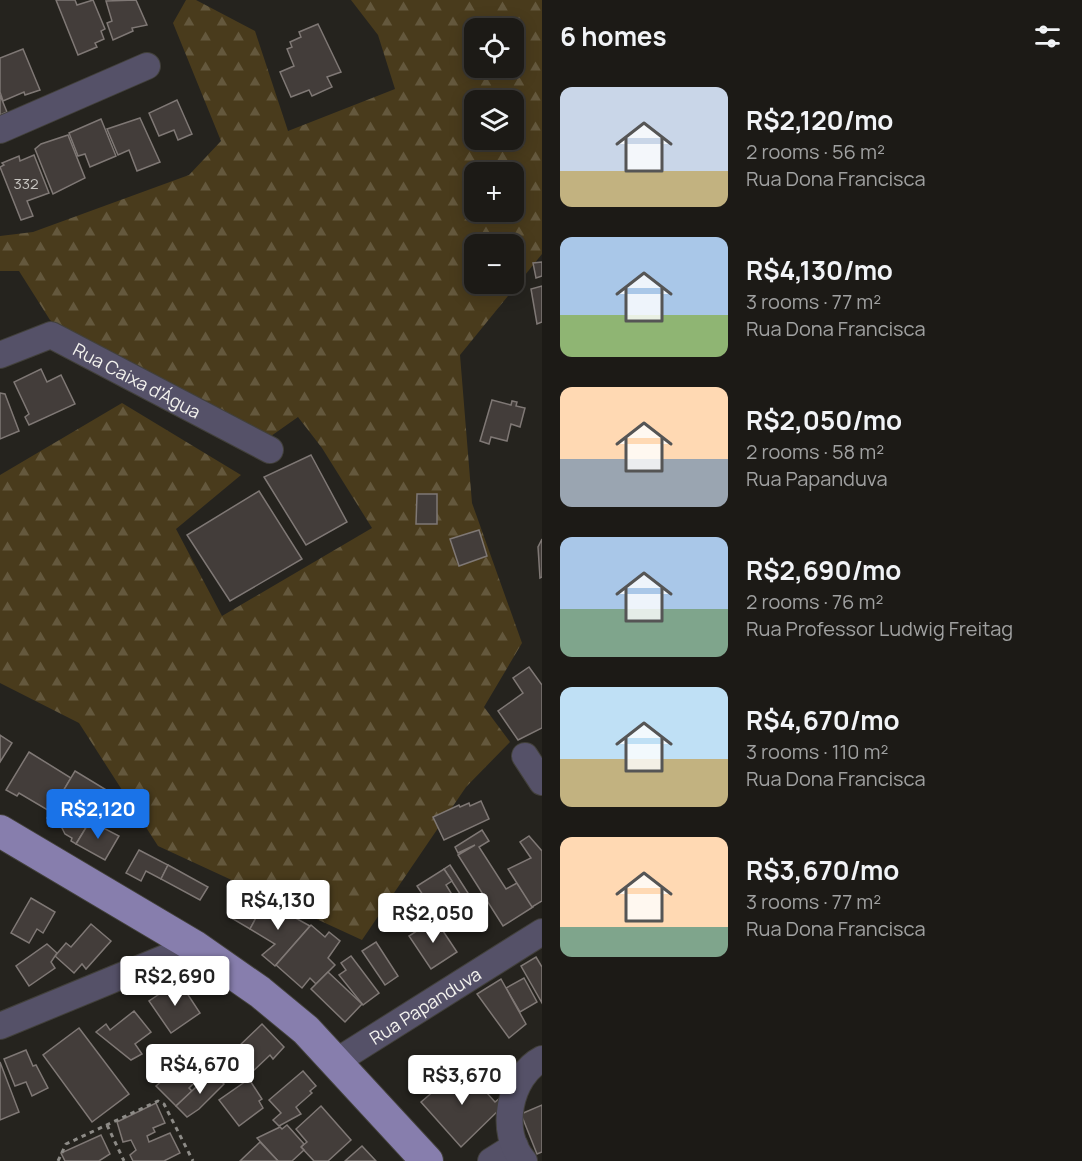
<!DOCTYPE html>
<html lang="en">
<head>
<meta charset="utf-8">
<style>
	body { margin:0; font-family:Manrope,sans-serif; background:#25231f; color:#f1f3f6; height:100vh; display:flex; flex-direction:column; font-size:22px; white-space:nowrap }
	* { box-sizing:border-box; margin:0 }
	p { font-size:20px; color:#a0a1a1 }
	.icon { flex:none; width:33px; height:33px; fill:none; stroke:currentColor; stroke-width:2; stroke-linecap:round; stroke-linejoin:round }
	.map { position:relative; flex:1; overflow:hidden }
	.side { display:flex; flex-direction:column; background:#1c1a16; width:540px }
	.side>* { flex:none }
	.tools { position:absolute; left:464px; top:18px; display:grid; gap:12px }
	.tools a { display:grid; place-items:center; width:60px; height:60px; border-radius:12px; background:#1c1a16; box-shadow:0 3px 15px #0003,0 0 0 2px #3a3835; font-size:30px }
	.price { position:absolute; translate:-50% -51px; padding:0 14px; border-radius:6px; background:#fff; color:#222; font-size:20px; line-height:39px; filter:drop-shadow(0 2px 3px #0008) }
	.price::after { content:''; position:absolute; left:50%; top:36px; width:18px; height:14px; margin-left:-9px; background:inherit; clip-path:polygon(0 0,100% 0,50% 100%) }
	.price.selected { background:#1a73e8; color:#fff }
	ul { padding:0; list-style:none }
	li { display:flex; align-items:center; gap:18px; height:150px; padding:0 18px }
	li span { display:grid; place-items:center; flex:none; width:168px; height:120px; border-radius:12px; color:#555 }
	li>.icon { margin-inline-start:auto }
	span .icon { width:72px; height:72px; fill:#fffc; stroke-width:1 }
	li b { font-size:26px }
	h2 { display:flex; justify-content:space-between; align-items:center; height:72px; padding:0 18px; font-size:26px }
	main { display:flex; flex:1; min-height:0 }
	.map>svg:first-child { display:block }
	.forest { fill:url(#forest-firs); fill-rule:evenodd }
	.building { fill:#433d3a; stroke:#7f7875; stroke-width:1.5 }
	.lines { fill:none; stroke-linecap:round; stroke-linejoin:round }
	.minor-casing { stroke:#42403b; stroke-width:28 }
	.major-casing { stroke:#42403b; stroke-width:34 }
	.path { stroke:#8d8b87; stroke-width:3; stroke-dasharray:4.5 4.5; stroke-linecap:butt }
	.minor { stroke:#555168; stroke-width:26 }
	.major { stroke:#877ead; stroke-width:32 }
	.labels { text-anchor:middle; dominant-baseline:central; stroke-width:4.5; stroke-linejoin:round; paint-order:stroke }
	.number-label { font-size:15px; fill:#c7c5c1 }
	.street-label { font-size:18px; fill:#f3f2ee; stroke:#1c1a15 }
</style>
</head>
<body>
<main>
<div class="map">
<svg width="542" height="1161" viewBox="0 0 542 1161">
	<defs>
		<pattern id="forest-firs" width="22" height="20" patternUnits="userSpaceOnUse" patternTransform="scale(1.5)"><rect width="22" height="20" fill="#493b1c"/><path d="M5 1l3.5 6h-7zM16 11l3.5 6h-7z" fill="#64583d"/></pattern>
	</defs>
	<rect width="100%" height="100%" fill="#25231e"/>
	<path class="forest" d="M186 0H196L255 31 288 131 395 89 378 35 351 0H542V254L460 355 472 503 522 643 484 707 510 742 466 787 362 940 158 846 79 723 0 683V475L122 403 241 475 176 529 222 616 372 528 322 448 298 417 264 441 89 349 50 320 19 271H0V236L33 232 189 175 221 141 173 23ZM474 28H513V68H474ZM474 100H513V140H474ZM474 172H513V212H474ZM474 244H513V284H474Z"/>
	<g class="building">
		<polygon points="56,0 75,0 77,5 93,0 105,29 101,31 104,39 95,43 97,47 78,55"/>
		<polygon points="136,0 147,25 132,28 133,31 113,40 107,23 112,21 106,1"/>
		<polygon points="318,24 341,72 327,77 332,87 312,96 309,90 291,97 280,72 294,66 287,49 292,47 290,42 301,37 299,32"/>
		<polygon points="23,49 40,90 25,95 24,92 3,101 0,92 0,58"/>
		<polygon points="0,95 7,112 0,115"/>
		<polygon points="177,100 192,134 178,140 174,130 159,136 149,113"/>
		<polygon points="140,118 160,162 137,171 129,150 118,155 107,129"/>
		<polygon points="101,119 116,156 90,167 85,154 78,156 69,133"/>
		<polygon points="68,135 85,178 53,194 35,149 41,144"/>
		<polygon points="34,155 49,193 27,201 33,216 21,220 0,167 4,165 2,163 19,156 20,161"/>
		<polygon points="542,262 542,276 536,278 533,263"/>
		<polygon points="542,286 542,322 537,324 531,289"/>
		<polygon points="41,369 47,382 61,375 75,404 29,425 25,417 29,414 14,382"/>
		<polygon points="0,393 5,394 19,431 0,439"/>
		<polygon points="492,400 511,405 512,401 517,402 516,406 525,408 520,427 511,424 507,441 491,437 489,444 480,441"/>
		<polygon points="311,455 347,522 306,545 264,477"/>
		<polygon points="259,491 302,559 230,601 187,535"/>
		<polygon points="417,494 437,494 437,524 416,524"/>
		<polygon points="479,530 487,556 459,566 450,539"/>
		<polygon points="542,539 542,577 540,578 538,547"/>
		<polygon points="529,667 542,685 542,728 518,740 498,711 523,693 513,678"/>
		<polygon points="0,735 12,743 0,762"/>
		<polygon points="29,752 71,778 51,812 19,793 17,796 6,790"/>
		<polygon points="75,771 108,791 76,844 71,841 72,838 65,834 62,828 47,818"/>
		<polygon points="481,801 489,819 444,840 433,817 459,805 460,807 469,803 470,806"/>
		<polygon points="90,821 119,836 105,860 76,844"/>
		<polygon points="482,830 489,841 479,847 506,889 517,883 533,907 503,926 458,855 475,845 458,853 455,847"/>
		<polygon points="529,836 542,851 542,901 532,907 508,869 531,858 520,842"/>
		<polygon points="139,850 168,865 161,879 146,871 141,881 126,873"/>
		<polygon points="168,865 208,887 200,900 161,879"/>
		<polygon points="450,865 468,893 462,897 444,869"/>
		<polygon points="444,869 452,881 446,885 464,914 444,927 417,886"/>
		<polygon points="244,888 265,901 250,929 228,916"/>
		<polygon points="31,898 55,912 43,933 37,929 29,943 11,933"/>
		<polygon points="265,901 310,926 275,966 262,955 275,944 250,929"/>
		<polygon points="435,919 457,952 431,969 409,936"/>
		<polygon points="91,924 111,941 86,969 82,964 74,973 55,956 66,943 71,947"/>
		<polygon points="311,925 325,937 329,932 340,941 328,958 335,965 316,984 310,978 302,988 276,965"/>
		<polygon points="376,942 398,976 385,985 362,951"/>
		<polygon points="47,944 57,953 51,962 55,968 29,986 16,966"/>
		<polygon points="351,956 379,993 363,1005 339,975 346,970 341,963"/>
		<polygon points="536,957 542,967 542,1003 521,966"/>
		<polygon points="328,972 362,1004 345,1022 311,989"/>
		<polygon points="524,978 537,1002 520,1012 506,988"/>
		<polygon points="501,979 526,1024 509,1038 477,994"/>
		<polygon points="179,981 200,1013 171,1033 149,1001"/>
		<polygon points="134,1011 151,1032 135,1044 142,1054 131,1060 96,1032 106,1024 110,1030"/>
		<polygon points="262,1024 284,1047 273,1059 270,1055 249,1075 238,1065 222,1082 212,1072"/>
		<polygon points="79,1028 129,1094 92,1122 43,1055"/>
		<polygon points="26,1050 33,1066 36,1065 48,1088 32,1096 26,1082 15,1086 4,1059"/>
		<polygon points="0,1062 19,1112 0,1120"/>
		<polygon points="463,1066 495,1102 500,1098 505,1104 461,1147 421,1102"/>
		<polygon points="177,1068 187,1079 194,1071 200,1077 189,1088 192,1091 176,1106 156,1086"/>
		<polygon points="303,1071 316,1086 310,1091 312,1093 296,1107 301,1114 279,1126 273,1120 281,1113 269,1100"/>
		<polygon points="212,1072 224,1084 199,1109 187,1117 176,1106"/>
		<polygon points="249,1079 262,1099 259,1101 263,1108 239,1126 219,1100"/>
		<polygon points="156,1103 165,1123 153,1128 155,1132 147,1136 149,1142 170,1133 180,1153 164,1161 133,1161 130,1155 136,1150 131,1140 123,1142 117,1122"/>
		<polygon points="542,1105 542,1152 537,1154 521,1114"/>
		<polygon points="321,1106 351,1140 328,1161 314,1161 301,1147 307,1142 296,1129"/>
		<polygon points="287,1125 304,1144 301,1147 304,1150 292,1161 278,1161 257,1138 280,1127 282,1129"/>
		<polygon points="101,1135 110,1154 99,1161 65,1161 61,1153"/>
		<polygon points="260,1142 278,1161 240,1161"/>
		<polygon points="362,1146 376,1161 345,1161"/>
	</g>
	<g class="lines">
		<g class="minor-casing">
			<g id="minor">
				<polyline points="0,130 147,66"/>
				<path id="s1" d="M0 355 51 335 270 450"/>
				<polyline points="525,756 542,782"/>
				<polyline points="0,1026 194,946"/>
				<path id="s2" d="M337 1061 542 932"/>
				<polyline points="491,1161 515,1146"/>
				<path d="M524 1161C498 1133 509 1076 542 1059"/>
			</g>
		</g>
		<g class="major-casing">
			<polyline id="major" points="0,831 194,946 260,992 306,1030 427,1161"/>
		</g>
		<g class="path">
			<polyline points="107,1125 124,1161"/>
			<polyline points="58,1161 66,1144 158,1101 164,1104 193,1161"/>
		</g>
		<use href="#minor" class="minor"/>
		<use href="#major" class="major"/>
	</g>
	<g class="labels">
		<g class="number-label">
			<text x="26" y="183">332</text>
		</g>
		<g class="street-label">
			<text stroke="none"><textPath href="#s1" startOffset="152">Rua Caixa d'Água</textPath></text>
			<text stroke="none"><textPath href="#s2" startOffset="104">Rua Papanduva</textPath></text>
		</g>
	</g>
</svg>
<div class="tools">
<a><svg class="icon" aria-label="locate" viewBox="0 0 24 24"><circle cx="12" cy="12" r="6"/><path d="M12 2v4M12 18v4M2 12h4M18 12h4"/></svg></a>
<a><svg class="icon" aria-label="layers" viewBox="0 0 24 24"><path d="M12 4l9 5-9 5-9-5zM3 14l9 5 9-5"/></svg></a>
<a>+</a>
<a>−</a>
</div>
<b class="price selected" style="left:98px;top:840px">R$2,120</b>
<b class="price" style="left:278px;top:931px">R$4,130</b>
<b class="price" style="left:433px;top:944px">R$2,050</b>
<b class="price" style="left:175px;top:1007px">R$2,690</b>
<b class="price" style="left:200px;top:1095px">R$4,670</b>
<b class="price" style="left:462px;top:1106px">R$3,670</b>
</div>
<section class="side">
<h2>6 homes<svg class="icon" aria-label="filters" viewBox="0 0 24 24"><path d="M4 7h16M4 17h16"/><circle cx="9" cy="7" r="2"/><circle cx="15" cy="17" r="2"/></svg></h2>
<ul>
<li><span style="background:linear-gradient(#c9d6e8 70%,#c2b280 0)"><svg class="icon" aria-label="home" viewBox="0 0 24 24"><path d="M3 11l9-7 9 7M6 9v11h12V9"/></svg></span><div><b>R$2,120/mo</b><p>2 rooms · 56 m²</p><p>Rua Dona Francisca</p></div></li>
<li><span style="background:linear-gradient(#a9c7e8 65%,#8fb573 0)"><svg class="icon" aria-label="home" viewBox="0 0 24 24"><path d="M3 11l9-7 9 7M6 9v11h12V9"/></svg></span><div><b>R$4,130/mo</b><p>3 rooms · 77 m²</p><p>Rua Dona Francisca</p></div></li>
<li><span style="background:linear-gradient(#ffd9b3 60%,#9aa5b1 0)"><svg class="icon" aria-label="home" viewBox="0 0 24 24"><path d="M3 11l9-7 9 7M6 9v11h12V9"/></svg></span><div><b>R$2,050/mo</b><p>2 rooms · 58 m²</p><p>Rua Papanduva</p></div></li>
<li><span style="background:linear-gradient(#a9c7e8 60%,#7fa58c 0)"><svg class="icon" aria-label="home" viewBox="0 0 24 24"><path d="M3 11l9-7 9 7M6 9v11h12V9"/></svg></span><div><b>R$2,690/mo</b><p>2 rooms · 76 m²</p><p>Rua Professor Ludwig Freitag</p></div></li>
<li><span style="background:linear-gradient(#bfe0f5 60%,#c2b280 0)"><svg class="icon" aria-label="home" viewBox="0 0 24 24"><path d="M3 11l9-7 9 7M6 9v11h12V9"/></svg></span><div><b>R$4,670/mo</b><p>3 rooms · 110 m²</p><p>Rua Dona Francisca</p></div></li>
<li><span style="background:linear-gradient(#ffd9b3 75%,#7fa58c 0)"><svg class="icon" aria-label="home" viewBox="0 0 24 24"><path d="M3 11l9-7 9 7M6 9v11h12V9"/></svg></span><div><b>R$3,670/mo</b><p>3 rooms · 77 m²</p><p>Rua Dona Francisca</p></div></li>
</ul>
</section>
</main>
</body>
</html>
